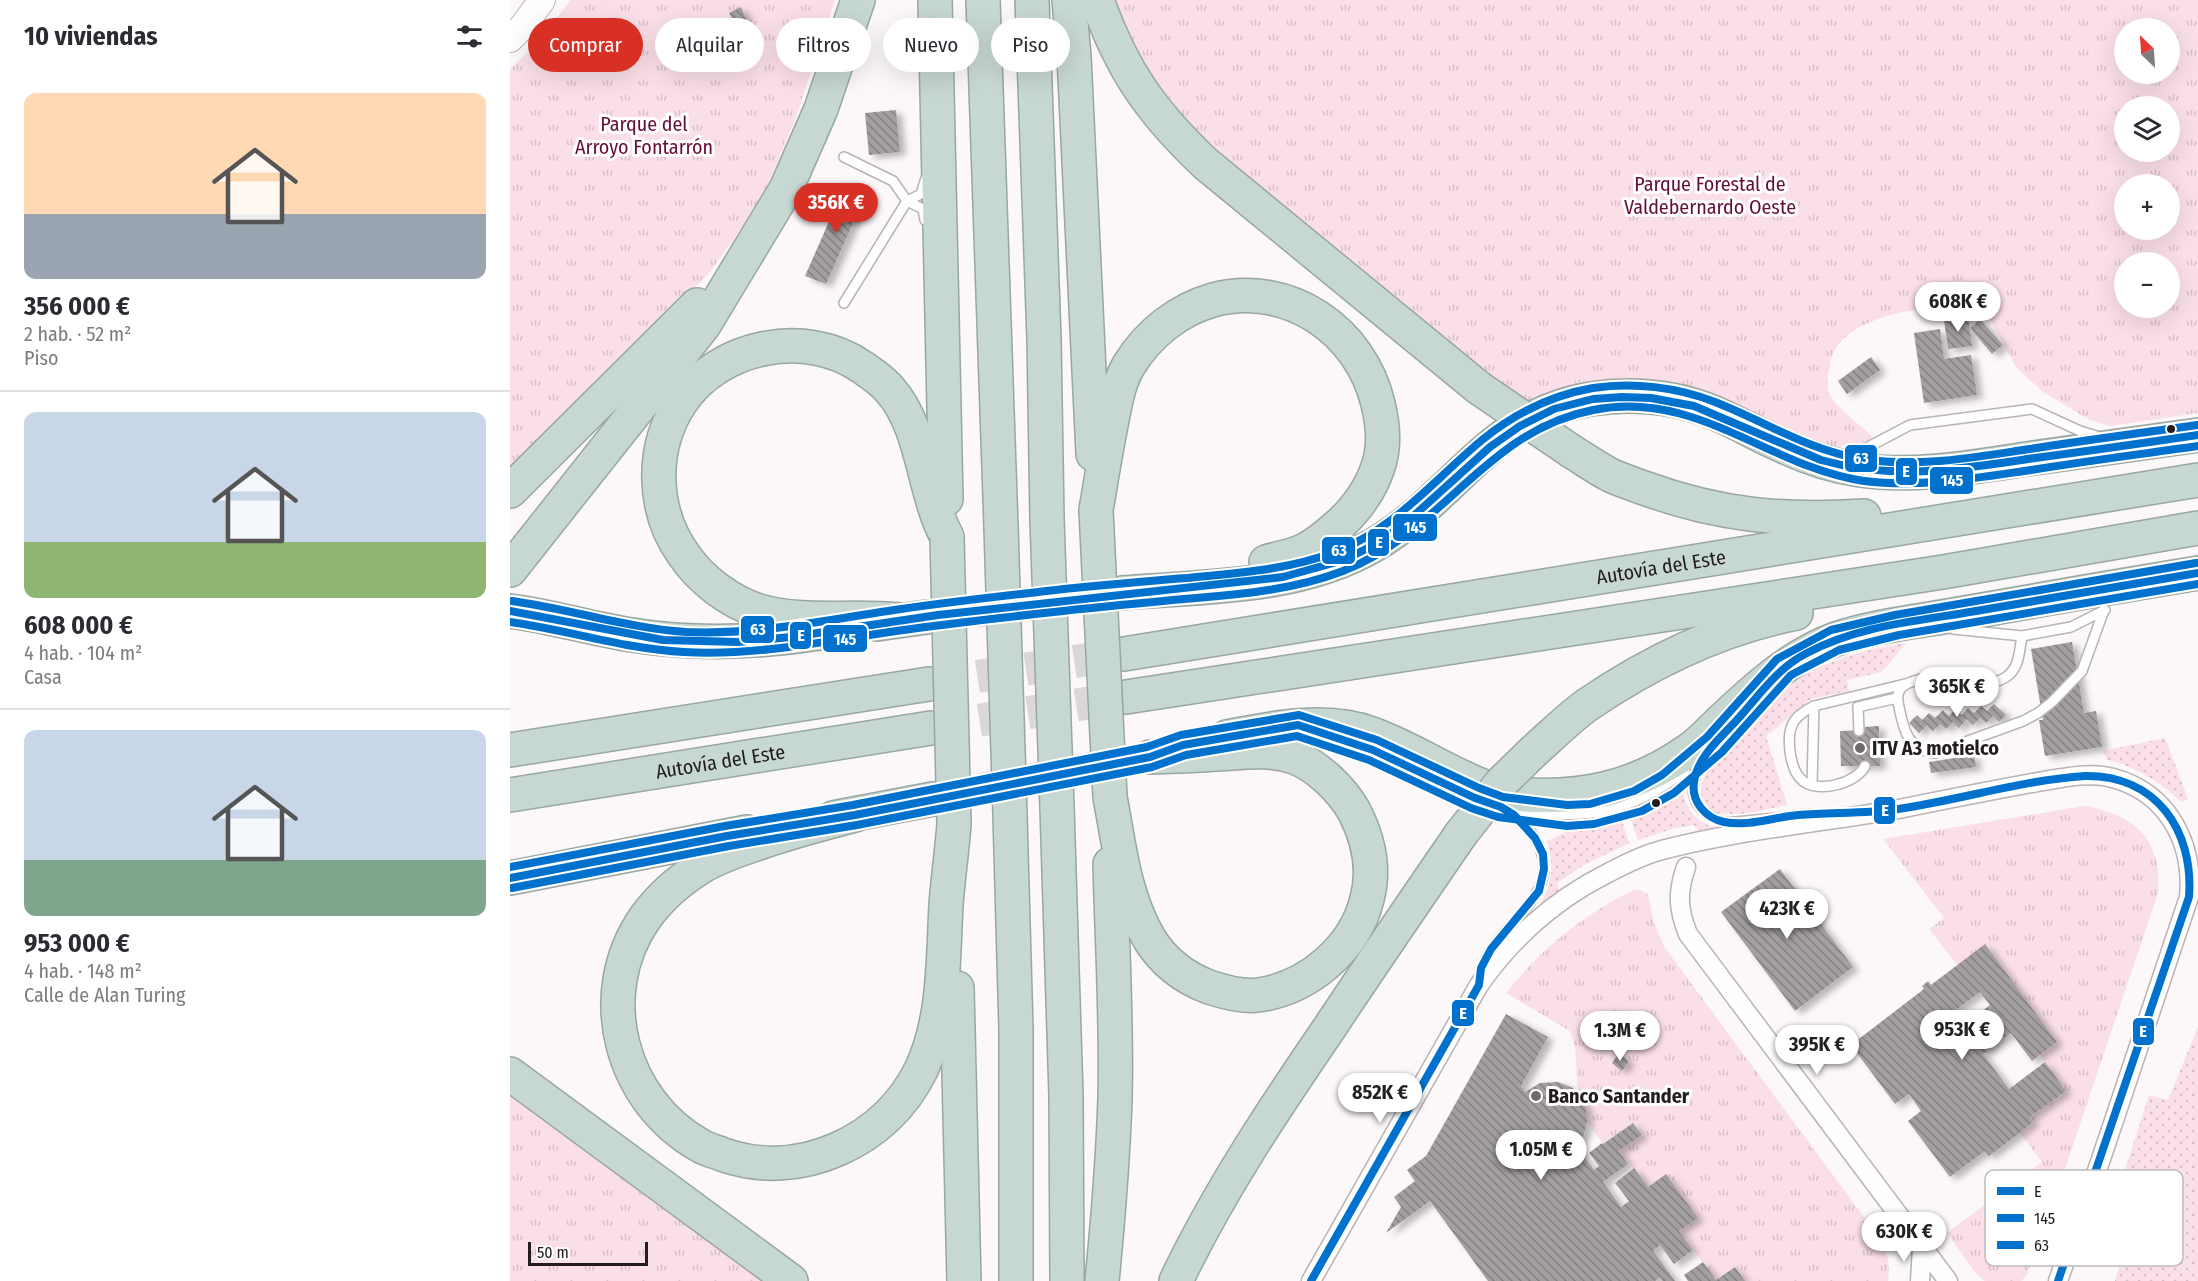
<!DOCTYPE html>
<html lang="es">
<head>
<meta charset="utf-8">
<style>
	body { margin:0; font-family:"Fira Sans Condensed",sans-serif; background:#f7f7f7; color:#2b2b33; height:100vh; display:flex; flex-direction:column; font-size:22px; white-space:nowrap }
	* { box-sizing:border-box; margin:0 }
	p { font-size:20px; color:#7c7c81 }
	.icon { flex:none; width:33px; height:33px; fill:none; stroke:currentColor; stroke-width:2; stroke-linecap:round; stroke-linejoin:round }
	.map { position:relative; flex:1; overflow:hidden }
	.side { display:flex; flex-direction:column; background:#fff; width:510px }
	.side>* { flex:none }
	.banner { position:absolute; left:18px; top:18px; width:570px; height:54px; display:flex; gap:12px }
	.needle { width:39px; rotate:335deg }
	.fabs { position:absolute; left:1604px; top:18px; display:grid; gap:12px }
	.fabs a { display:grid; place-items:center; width:66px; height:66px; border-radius:50%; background:#fff; box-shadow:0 6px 24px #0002; font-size:30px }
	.scale { position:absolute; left:18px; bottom:15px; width:120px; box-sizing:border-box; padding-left:6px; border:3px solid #231c1e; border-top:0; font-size:16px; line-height:21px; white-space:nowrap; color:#231c1e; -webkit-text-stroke:4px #fff; paint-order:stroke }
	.price { position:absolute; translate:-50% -51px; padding:0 14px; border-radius:21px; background:#fff; color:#222; font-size:20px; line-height:39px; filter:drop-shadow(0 2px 3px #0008) }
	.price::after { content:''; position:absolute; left:50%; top:36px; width:18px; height:14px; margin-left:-9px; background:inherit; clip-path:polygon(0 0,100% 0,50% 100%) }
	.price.on { background:#d93025; color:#fff }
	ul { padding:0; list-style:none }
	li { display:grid; align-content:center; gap:12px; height:318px; padding:0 24px }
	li+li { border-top:2px solid #e1e1e2 }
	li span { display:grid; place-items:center; height:186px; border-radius:12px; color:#555 }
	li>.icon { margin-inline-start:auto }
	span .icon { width:108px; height:108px; fill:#fffc; stroke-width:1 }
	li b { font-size:26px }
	h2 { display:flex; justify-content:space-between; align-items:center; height:72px; padding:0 24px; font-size:26px }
	.pill { padding:0 21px; border-radius:27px; background:#fff; box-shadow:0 6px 24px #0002; font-size:21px; line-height:54px }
	.pill.on { background:#d93025; color:#fff }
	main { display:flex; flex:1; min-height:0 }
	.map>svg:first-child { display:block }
	.grass { fill:url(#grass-dots) }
	.park { fill:url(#park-tufts); fill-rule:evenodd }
	.building { fill:url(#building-back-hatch); fill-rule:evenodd; filter:url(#shadow) }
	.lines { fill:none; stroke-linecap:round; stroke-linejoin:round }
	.highway-tunnel { stroke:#dbd6d8; stroke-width:33; stroke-dasharray:33 16; stroke-linecap:butt }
	.lane-casing { stroke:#b9b3b5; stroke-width:12 }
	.street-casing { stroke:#b9b3b5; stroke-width:21 }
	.secondary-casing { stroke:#b9b3b5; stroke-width:28 }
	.highway-casing { stroke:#99a7a3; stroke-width:36 }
	.lane { stroke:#fffefe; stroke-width:9 }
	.street { stroke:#fffefe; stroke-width:18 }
	.secondary { stroke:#fffefe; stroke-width:26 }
	.highway { stroke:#c7d7d2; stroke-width:33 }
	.highway-bridge-casing { stroke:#99a7a3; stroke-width:36; stroke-linecap:butt }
	.highway-bridge { stroke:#c7d7d2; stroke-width:33 }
	.bus-1-casing { stroke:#fff; stroke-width:12 }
	.bus-2-casing { stroke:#fff; stroke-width:12 }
	.bus-3-casing { stroke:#fff; stroke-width:12 }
	.bus-1 { stroke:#0072ce; stroke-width:8 }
	.bus-2 { stroke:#0072ce; stroke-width:8 }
	.bus-3 { stroke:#0072ce; stroke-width:8 }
	.bus-dot { fill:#231c1e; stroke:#fff; stroke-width:2 }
	.poi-dot { fill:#6f696b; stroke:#fff; stroke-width:2 }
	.labels { text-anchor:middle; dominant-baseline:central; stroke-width:6; stroke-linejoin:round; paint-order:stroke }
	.park-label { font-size:20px; fill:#640d38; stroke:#fff }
	.street-label { font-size:20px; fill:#231c1e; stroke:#fff }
	.poi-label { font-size:20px; font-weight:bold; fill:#231c1e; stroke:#fff; text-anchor:start }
	.key { fill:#fff; stroke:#bdbbbc; stroke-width:1.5 }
	.key-label { font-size:16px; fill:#231c1e }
	.line-badge { stroke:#fff; stroke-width:2 }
	.badge-label { font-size:16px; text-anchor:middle; font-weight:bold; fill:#fff }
</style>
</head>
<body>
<main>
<section class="side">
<h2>10 viviendas<svg class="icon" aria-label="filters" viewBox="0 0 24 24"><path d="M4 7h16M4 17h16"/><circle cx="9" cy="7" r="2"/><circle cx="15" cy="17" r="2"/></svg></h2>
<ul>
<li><span style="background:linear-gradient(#ffd9b3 65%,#9aa5b1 0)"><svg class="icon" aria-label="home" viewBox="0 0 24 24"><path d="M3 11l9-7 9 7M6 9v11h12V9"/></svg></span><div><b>356 000 €</b><p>2 hab. · 52 m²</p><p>Piso</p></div></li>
<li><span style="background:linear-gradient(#c9d6e8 70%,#8fb573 0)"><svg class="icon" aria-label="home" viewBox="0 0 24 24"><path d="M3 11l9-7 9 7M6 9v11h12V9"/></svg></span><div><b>608 000 €</b><p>4 hab. · 104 m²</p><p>Casa</p></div></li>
<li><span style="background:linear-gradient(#c9d6e8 70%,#7fa58c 0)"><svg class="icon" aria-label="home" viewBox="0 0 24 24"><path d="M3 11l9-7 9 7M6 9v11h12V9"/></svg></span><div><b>953 000 €</b><p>4 hab. · 148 m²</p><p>Calle de Alan Turing</p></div></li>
</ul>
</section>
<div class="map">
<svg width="1688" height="1281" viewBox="0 0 1688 1281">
	<defs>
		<pattern id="grass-dots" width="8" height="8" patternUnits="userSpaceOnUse" patternTransform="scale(1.5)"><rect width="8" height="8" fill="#fbdfe8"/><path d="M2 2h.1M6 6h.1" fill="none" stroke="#d7bfc7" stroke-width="1.8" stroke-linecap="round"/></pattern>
		<pattern id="park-tufts" width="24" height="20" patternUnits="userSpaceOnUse" patternTransform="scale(1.5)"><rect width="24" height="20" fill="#fbdfe8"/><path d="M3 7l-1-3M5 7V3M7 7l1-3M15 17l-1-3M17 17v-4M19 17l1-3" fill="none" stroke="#d7bfc7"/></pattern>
		<pattern id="building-back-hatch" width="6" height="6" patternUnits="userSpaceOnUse" patternTransform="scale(1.5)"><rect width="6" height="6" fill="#a39ea0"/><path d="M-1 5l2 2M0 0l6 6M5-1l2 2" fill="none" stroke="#848082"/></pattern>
		<filter id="shadow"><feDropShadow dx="6" dy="3.5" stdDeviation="3" flood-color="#0004"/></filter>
	</defs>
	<rect width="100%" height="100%" fill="#fcf7f9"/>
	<g class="grass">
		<path d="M1396 643 1372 672 1337 680 1339 691 1301 699 1256 736 1277 805C1255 809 1231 817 1209 813 1202 812 1196 805 1193 799 1176 765 1274 687 1300 672 1330 656 1363 648 1396 643Z"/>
		<path d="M1655 738 1678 799 1671 802C1649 781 1627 767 1597 760L1593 751Z"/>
		<path d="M1171 787C1177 811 1184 821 1208 829L1191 833 1184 825 1162 829 1128 840 1120 817 1139 808 1141 812 1155 805 1152 798Z"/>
		<path d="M1110 815 1119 843 1074 865 1047 883 1049 892 1031 904C1042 881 1045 867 1037 841L1077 822Z"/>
		<polygon points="1688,1027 1688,1281 1605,1281 1619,1235 1610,1185 1639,1095 1658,1100"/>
	</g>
	<g class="park">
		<polygon points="61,0 325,0 286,117 251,201 200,272 0,477 0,69 23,47"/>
		<path d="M598 0H1688V413L1600 426 1580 420 1533 392 1506 367 1475 310C1457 309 1438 306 1420 308 1386 311 1325 325 1320 365 1318 376 1315 387 1321 397 1327 408 1354 428 1364 438L1347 445 1325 447 1295 440 1242 416 1017 407 710 159 640 83ZM1614 28H1659V74H1614ZM1614 106H1659V152H1614ZM1614 184H1659V230H1614ZM1614 262H1659V308H1614Z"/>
		<path d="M1575 806C1610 812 1639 826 1647 864 1649 873 1648 883 1648 893L1528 1249 1516 1276 1511 1281H1475L1466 1274 1437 1233 1532 1162 1510 1133 1523 1123 1520 1117 1556 1091 1530 1055 1547 1042 1475 944 1447 965 1419 929 1434 918 1373 839Z"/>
		<path d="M1123 890H1130L1138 894 1144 923 1155 948 1371 1240C1378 1254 1380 1265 1378 1281H1235L1225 1267 1206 1280 1169 1231 1188 1218 1156 1174 1138 1187 1109 1151 1132 1135 1124 1123 1093 1144 1077 1122 1076 1107 1068 1094 1065 1048 1060 1031 996 993C1034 946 1070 918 1123 890Z"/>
		<polygon points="0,1094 254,1281 0,1281"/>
	</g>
	<g class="building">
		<polygon points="231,7 237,20 226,25 219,13"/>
		<polygon points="386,110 390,152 359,155 355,113"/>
		<polygon points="336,183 357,192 316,284 295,276"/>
		<polygon points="1458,316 1462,346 1438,349 1434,320"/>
		<polygon points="1470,319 1493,345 1482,354 1460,328"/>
		<polygon points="1430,329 1434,359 1461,355 1467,395 1414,403 1404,333"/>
		<polygon points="1361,357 1370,370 1337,394 1328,381"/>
		<polygon points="1562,642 1574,713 1586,711 1592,747 1535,756 1529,720 1533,720 1521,649"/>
		<polygon points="1484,704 1496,715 1489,722 1483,716 1476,723 1470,718 1463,725 1457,719 1449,728 1443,722 1436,729 1430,724 1423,731 1417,725 1409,733 1399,723 1407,715 1412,720 1419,713 1425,718 1433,710 1439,716 1445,709 1452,715 1458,708 1464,713 1471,706 1477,711"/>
		<polygon points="1369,726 1370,766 1331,766 1330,731 1355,730 1355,727"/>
		<polygon points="1464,755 1466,767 1421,773 1419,762"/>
		<polygon points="1270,869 1343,967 1285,1011 1211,912"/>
		<path d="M1475 944 1547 1042 1522 1061 1501 1033 1473 1054 1499 1089 1535 1062 1556 1091 1520 1117 1523 1122 1510 1133 1479 1156 1475 1151 1440 1177 1398 1121 1411 1111 1399 1094 1385 1104 1341 1045 1414 989 1412 986 1418 981 1421 985ZM1470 992 1480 1005 1453 1026 1443 1012Z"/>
		<polygon points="996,1014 1038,1037 1011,1086 1015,1092 1030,1083 1048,1082 1063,1088 1068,1094 1076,1107 1077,1122 1074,1135 1066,1146 1084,1170 1089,1166 1079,1153 1092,1143 1093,1144 1123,1123 1132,1135 1109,1151 1118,1164 1093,1182 1111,1207 1119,1201 1105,1183 1124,1168 1138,1187 1156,1174 1188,1218 1169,1231 1183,1250 1164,1264 1150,1245 1143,1251 1165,1281 1152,1281 1150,1277 1145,1281 978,1281 920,1201 876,1233 891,1207 884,1197 905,1181 897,1170 916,1156"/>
		<polygon points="1109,1053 1119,1061 1112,1071 1102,1063"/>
		<polygon points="1193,1262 1206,1280 1225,1267 1235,1281 1178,1281 1174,1275"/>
	</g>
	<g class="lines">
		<g class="highway-tunnel">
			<polyline points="417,617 612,593"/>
			<polyline points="419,684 614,654"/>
			<polyline points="421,728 616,697"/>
			<polyline points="423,799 618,761"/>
		</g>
		<g class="lane-casing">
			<g id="lane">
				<polyline points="334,157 383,181 397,201 334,303"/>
				<polyline points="415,220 413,209 397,201 411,194 416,178"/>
				<polyline points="1339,457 1400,425 1522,409 1570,431 1590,437"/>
				<polyline points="1443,629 1512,636 1561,627 1595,610"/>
				<path d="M1512 636C1509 651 1510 668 1496 677 1478 690 1448 675 1428 676 1419 676 1410 679 1401 682 1388 687 1386 694 1389 707 1391 717 1393 729 1399 738 1406 748 1413 752 1425 753L1513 721 1528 713 1542 702 1572 671 1594 610"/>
				<polyline points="1349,731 1348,707 1387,698"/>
				<path d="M1200 751C1176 782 1175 809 1216 823L1303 814"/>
				<path d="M1355 766C1346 784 1308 793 1293 781 1279 770 1275 733 1285 720 1290 713 1297 710 1304 706L1395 684"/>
				<polyline points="1302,785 1304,706"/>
				<path d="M1008 810C1074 821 1120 814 1175 771"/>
				<path d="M970 977C976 928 1054 901 1029 846 1021 828 1008 817 991 807"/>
			</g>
		</g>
		<g class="street-casing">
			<g id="street">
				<path d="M1176 867C1167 893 1168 909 1178 934L1438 1281"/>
				<path d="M801 1281 969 985C1002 938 1046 899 1098 873 1115 864 1133 855 1152 850 1229 830 1310 823 1389 809 1433 800 1478 791 1522 783 1548 779 1577 771 1603 778 1658 793 1684 843 1679 897L1591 1159 1548 1281"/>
				<polyline points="1410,1281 1412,1248"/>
			</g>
		</g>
		<g class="secondary-casing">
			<polyline id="secondary" points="0,39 13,26 32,0"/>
		</g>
		<g class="highway-casing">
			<g id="highway">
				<polyline points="425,0 436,499"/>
				<polyline points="473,0 491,527"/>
				<polyline points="522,0 534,339 537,519"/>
				<polyline points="559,0 564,56 583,454"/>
				<path d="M587 0C612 71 642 113 696 164L969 388"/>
				<path d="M1061 451C1074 459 1087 468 1100 475 1111 480 1123 484 1134 488 1211 516 1273 521 1354 516"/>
				<polyline points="0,491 187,305"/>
				<path d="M586 510C591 482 595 454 601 425 605 405 608 383 619 365 638 334 668 310 703 300 779 280 851 331 868 404 873 424 875 447 868 467 861 488 847 508 831 523 820 533 809 543 795 550 783 556 768 558 756 562"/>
				<polyline points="0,570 194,325 276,189 311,109 348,0"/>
				<path d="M612 593C696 586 789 589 864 545 945 498 979 415 1081 399 1118 393 1160 396 1195 409 1222 419 1247 435 1273 446 1298 458 1323 466 1350 470 1406 478 1462 467 1517 459 1574 451 1631 443 1688 435"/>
				<path d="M0 611C41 616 81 629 122 635 185 645 246 643 310 633"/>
				<path d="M389 620C342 615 295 624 249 611 220 602 191 580 174 555 142 511 140 448 171 402 209 345 296 328 352 367 362 374 373 381 380 390 414 428 413 493 437 537"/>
				<polyline points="367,624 417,617"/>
				<path id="s1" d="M614 654 1688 480"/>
				<polyline points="616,697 1433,572 1688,528"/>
				<path d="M717 737C761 728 818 717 862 734 901 748 936 772 975 787"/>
				<polyline points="0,750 419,684"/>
				<path d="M1025 750C1042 735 1059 718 1077 705 1140 662 1211 628 1286 613"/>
				<path d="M1003 794C1068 800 1124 789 1179 750 1191 742 1201 730 1212 720 1246 688 1282 655 1326 639 1367 625 1413 621 1455 613 1533 599 1610 586 1688 573"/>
				<path id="s2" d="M0 795 421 728"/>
				<path d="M600 797C609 844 614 897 640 940 654 962 675 978 699 987 714 992 733 997 748 995 799 988 845 948 857 899 865 869 858 838 844 811 832 790 808 766 784 757 757 748 731 753 704 754 683 756 662 756 640 757"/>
				<polyline points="547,807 556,1096 557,1281"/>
				<path d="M345 815C310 824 276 833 243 845 225 851 207 857 191 867 170 880 150 897 135 918 82 994 110 1101 191 1146 198 1150 207 1152 214 1155 252 1168 292 1165 328 1149 364 1133 393 1106 411 1070 435 1019 433 960 436 905 438 878 442 851 444 824"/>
				<polyline points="500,815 506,1030 506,1281"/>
				<polyline points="323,818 423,799"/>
				<polyline points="0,878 237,832"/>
				<polyline points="447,988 454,1281"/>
				<polyline points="0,1074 281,1281"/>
				<path d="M592 1281C598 1220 603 1159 605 1098 607 1020 602 942 600 864"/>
				<path d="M666 1281C709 1191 764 1109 820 1027 863 962 907 898 951 834"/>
			</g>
		</g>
		<use href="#lane" class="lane"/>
		<use href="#street" class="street"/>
		<use href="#secondary" class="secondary"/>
		<use href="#highway" class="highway"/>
		<g class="highway-bridge-casing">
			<g id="highway-bridge">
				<polyline points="969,388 1061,451"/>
				<polyline points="586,510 600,797"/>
				<polyline points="537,519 547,807"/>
				<polyline points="491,527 500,815"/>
				<polyline points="437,537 444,824"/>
				<polyline points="951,834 991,783 1025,750"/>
			</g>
		</g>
		<use href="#highway-bridge" class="highway-bridge"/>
		<g class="bus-1-casing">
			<g id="bus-1">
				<path d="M0 611 153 640 228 642 281 637 428 615 773 577 834 560 868 543 898 521 980 447 1010 426 1044 409 1083 399 1112 397 1141 398 1184 406 1311 460C1385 481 1451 469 1525 458 1579 451 1634 443 1688 435"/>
				<polyline points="0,878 217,836 345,815 640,757 673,745 788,725 863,750 965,798 991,807 1004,815 1025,838 1033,854 1034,869 1029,891 981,949 971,968 969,985 801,1281"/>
				<path d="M1548 1281 1679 897C1684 830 1646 775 1575 776 1512 780 1450 800 1388 809 1355 814 1321 812 1288 815 1264 817 1238 827 1214 822 1195 818 1181 801 1184 782 1187 758 1210 738 1226 721 1248 697 1267 668 1297 653 1349 625 1409 621 1466 611 1540 598 1614 585 1688 573"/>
			</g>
		</g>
		<g class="bus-2-casing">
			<g id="bus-2">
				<path d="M0 622C58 630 115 649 174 652 246 656 316 641 386 631 441 623 497 617 553 611 597 606 641 602 686 598 735 594 786 589 833 571 932 533 975 431 1083 410 1187 389 1258 467 1354 481 1410 488 1466 478 1521 470 1577 461 1632 454 1688 446"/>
				<polyline points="2,888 219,846 347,825 642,767 676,755 787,736 859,760 961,808 988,817 1057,826 1084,824 1132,811 1164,793 1212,752 1281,675 1329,650 1389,635 1688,584"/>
			</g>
		</g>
		<g class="bus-3-casing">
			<g id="bus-3">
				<path d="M2 601C60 609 117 628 176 632 244 635 311 621 378 611 436 602 495 596 554 589 595 585 636 581 677 578 727 573 778 570 825 552 885 529 924 480 972 440 1004 414 1042 395 1083 388 1123 382 1167 387 1205 402 1254 421 1299 451 1353 459 1409 468 1465 457 1520 449 1575 440 1631 433 1687 425"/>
				<polyline points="0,867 215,826 343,805 637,747 671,735 789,715 867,740 969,788 993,797 1057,805 1080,804 1124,791 1152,775 1197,737 1267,659 1321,630 1385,615 1686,563"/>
			</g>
		</g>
		<use href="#bus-1" class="bus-1"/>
		<use href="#bus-2" class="bus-2"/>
		<use href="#bus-3" class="bus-3"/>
	</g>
	<g class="bus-dot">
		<circle cx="1661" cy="429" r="5"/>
		<circle cx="1146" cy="803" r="5"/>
	</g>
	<g class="poi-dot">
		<circle cx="1350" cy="748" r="6"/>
		<circle cx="1026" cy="1096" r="6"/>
	</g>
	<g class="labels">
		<g class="park-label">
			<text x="134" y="124">Parque del<tspan x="134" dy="23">Arroyo Fontarrón</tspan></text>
			<text x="1200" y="184">Parque Forestal de<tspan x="1200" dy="23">Valdebernardo Oeste</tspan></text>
		</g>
		<g class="street-label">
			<text stroke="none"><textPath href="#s1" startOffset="544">Autovía del Este</textPath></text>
			<text stroke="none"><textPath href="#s2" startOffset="213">Autovía del Este</textPath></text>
		</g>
		<g class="poi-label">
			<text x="1362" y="748">ITV A3 motielco</text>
			<text x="1038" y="1096">Banco Santander</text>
		</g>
	</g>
	<rect x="1475" y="1170" width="198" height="96" rx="9" class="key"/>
	<rect x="1487" y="1187" width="27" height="8" fill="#0072ce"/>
	<rect x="1487" y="1214" width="27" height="8" fill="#0072ce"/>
	<rect x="1487" y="1241" width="27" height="8" fill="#0072ce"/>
	<g class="key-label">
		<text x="1524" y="1197">E</text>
		<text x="1524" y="1224">145</text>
		<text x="1524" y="1251">63</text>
	</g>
	<g class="line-badge">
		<rect x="1334" y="444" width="34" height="29" rx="6" fill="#0072ce"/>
		<rect x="1385" y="457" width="23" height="29" rx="6" fill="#0072ce"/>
		<rect x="1419" y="466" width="45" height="29" rx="6" fill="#0072ce"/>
		<rect x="882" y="513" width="46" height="29" rx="6" fill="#0072ce"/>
		<rect x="857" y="528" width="23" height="29" rx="6" fill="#0072ce"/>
		<rect x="811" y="536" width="35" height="29" rx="6" fill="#0072ce"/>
		<rect x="230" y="615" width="35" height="29" rx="6" fill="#0072ce"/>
		<rect x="279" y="621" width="23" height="29" rx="6" fill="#0072ce"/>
		<rect x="312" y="624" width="46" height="29" rx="6" fill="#0072ce"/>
		<rect x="1363" y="796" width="23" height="29" rx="6" fill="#0072ce"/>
		<rect x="941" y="999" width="24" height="28" rx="6" fill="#0072ce"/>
		<rect x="1622" y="1017" width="23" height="29" rx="6" fill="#0072ce"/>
	</g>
	<g class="badge-label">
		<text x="1351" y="464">63</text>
		<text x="1396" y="477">E</text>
		<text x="1442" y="486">145</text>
		<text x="905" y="533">145</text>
		<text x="869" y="548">E</text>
		<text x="829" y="556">63</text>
		<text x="248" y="635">63</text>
		<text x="291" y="641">E</text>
		<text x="335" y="645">145</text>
		<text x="1375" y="816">E</text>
		<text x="953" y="1019">E</text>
		<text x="1633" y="1037">E</text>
	</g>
</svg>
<div class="fabs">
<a><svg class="needle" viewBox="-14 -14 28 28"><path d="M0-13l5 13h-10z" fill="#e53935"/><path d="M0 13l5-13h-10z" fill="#7c7c81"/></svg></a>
<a><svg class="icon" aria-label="layers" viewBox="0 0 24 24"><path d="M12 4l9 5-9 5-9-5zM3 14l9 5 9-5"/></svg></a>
<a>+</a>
<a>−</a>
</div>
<div class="scale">50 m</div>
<b class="price on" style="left:326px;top:234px">356K €</b>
<b class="price" style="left:1448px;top:333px">608K €</b>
<b class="price" style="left:1447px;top:718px">365K €</b>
<b class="price" style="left:1277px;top:940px">423K €</b>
<b class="price" style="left:1452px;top:1061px">953K €</b>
<b class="price" style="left:1110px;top:1062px">1.3M €</b>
<b class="price" style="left:1307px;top:1076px">395K €</b>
<b class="price" style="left:870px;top:1124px">852K €</b>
<b class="price" style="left:1031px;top:1181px">1.05M €</b>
<b class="price" style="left:1394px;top:1263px">630K €</b>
<div class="banner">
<a class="pill on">Comprar</a>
<a class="pill">Alquilar</a>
<a class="pill">Filtros</a>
<a class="pill">Nuevo</a>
<a class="pill">Piso</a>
</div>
</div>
</main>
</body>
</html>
